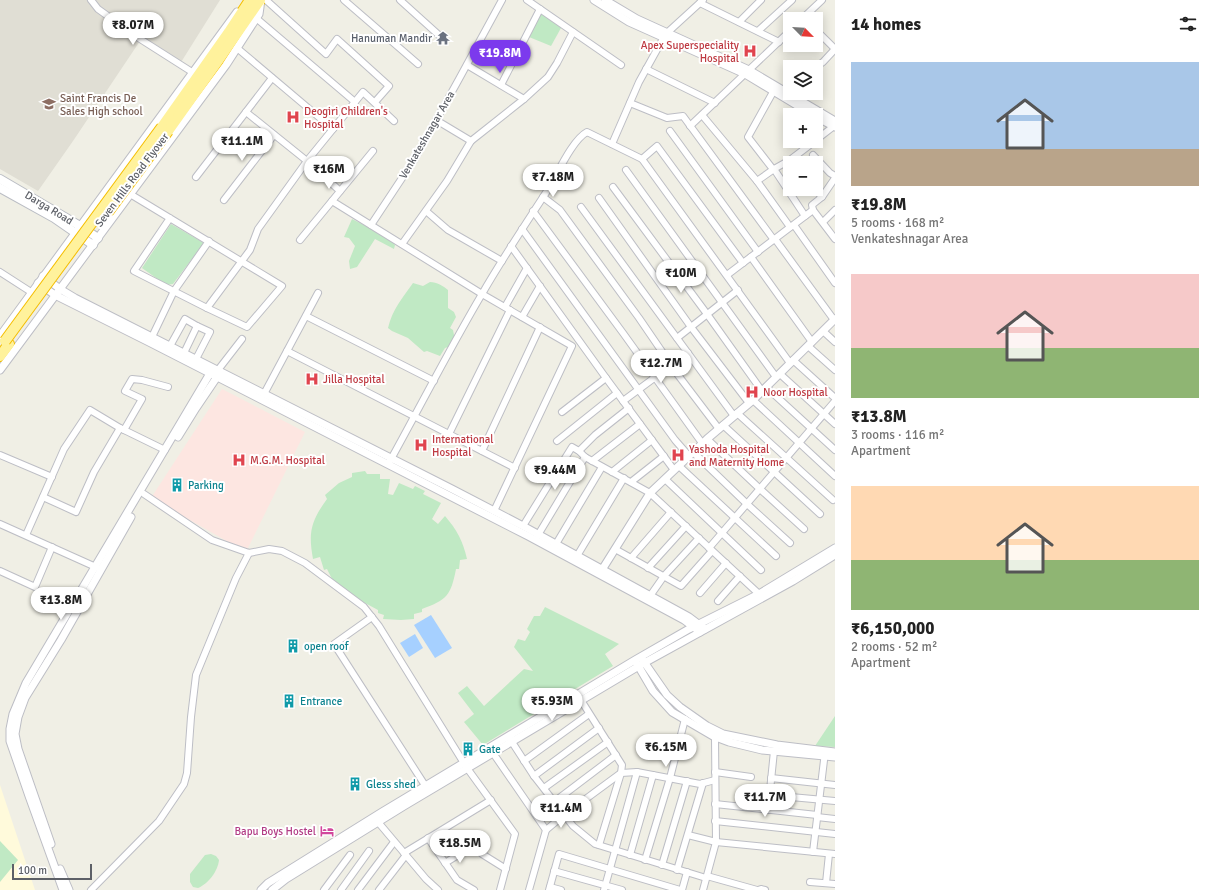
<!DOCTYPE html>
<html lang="en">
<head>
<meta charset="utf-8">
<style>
	body { margin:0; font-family:Signika,sans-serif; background:#f2f2f2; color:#222; height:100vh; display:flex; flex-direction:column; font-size:15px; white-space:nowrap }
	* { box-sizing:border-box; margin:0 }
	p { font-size:13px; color:#767676 }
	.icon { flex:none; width:22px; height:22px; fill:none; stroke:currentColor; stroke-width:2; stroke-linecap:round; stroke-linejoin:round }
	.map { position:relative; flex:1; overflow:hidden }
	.sheet { display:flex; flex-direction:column; background:#fff; width:380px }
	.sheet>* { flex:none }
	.needle { width:26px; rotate:114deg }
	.buttons { position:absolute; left:783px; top:12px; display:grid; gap:8px }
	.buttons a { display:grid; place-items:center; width:40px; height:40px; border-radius:0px; background:#fff; box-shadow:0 2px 10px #0003; font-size:20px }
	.scale { position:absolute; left:12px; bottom:10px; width:80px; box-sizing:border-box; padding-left:4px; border:2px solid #5d6067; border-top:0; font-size:11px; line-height:14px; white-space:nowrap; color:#5d6067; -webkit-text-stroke:3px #fff; paint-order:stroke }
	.price { position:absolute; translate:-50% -34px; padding:0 9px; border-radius:14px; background:#fff; color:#222; font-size:13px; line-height:26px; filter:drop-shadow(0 1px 2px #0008) }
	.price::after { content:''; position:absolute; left:50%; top:24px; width:12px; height:9px; margin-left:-6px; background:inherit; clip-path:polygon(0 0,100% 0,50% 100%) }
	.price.current { background:#7c3aed; color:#fff }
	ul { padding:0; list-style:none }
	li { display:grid; align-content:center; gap:8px; height:212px; padding:0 16px }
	li span { display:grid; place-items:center; height:124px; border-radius:0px; color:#555 }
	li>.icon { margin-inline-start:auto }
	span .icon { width:72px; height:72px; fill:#fffc; stroke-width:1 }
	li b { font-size:17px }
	h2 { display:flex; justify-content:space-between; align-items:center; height:48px; padding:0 16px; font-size:17px }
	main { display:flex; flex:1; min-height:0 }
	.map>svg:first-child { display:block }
	.commercial { fill:#fffadb }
	.education { fill:#e0ded4 }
	.medical { fill:#fde6e1 }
	.green { fill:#c0e9c4 }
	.water { fill:#a6d0ff }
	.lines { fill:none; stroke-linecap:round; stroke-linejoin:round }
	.minor-casing { stroke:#bdbec5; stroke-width:8 }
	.tertiary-casing { stroke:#bdbec5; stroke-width:9 }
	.secondary-casing { stroke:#babdc4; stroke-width:10 }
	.trunk-casing { stroke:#f5be00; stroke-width:12 }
	.minor { stroke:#fff; stroke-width:6 }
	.tertiary { stroke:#fff; stroke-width:7 }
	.secondary { stroke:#fff; stroke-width:8 }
	.trunk { stroke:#fff29c; stroke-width:10 }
	.trunk-bridge-casing { stroke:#f5be00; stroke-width:12; stroke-linecap:butt }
	.trunk-bridge { stroke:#fff29c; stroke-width:10 }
	.labels { text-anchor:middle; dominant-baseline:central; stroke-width:4; stroke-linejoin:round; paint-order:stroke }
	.worship-label { font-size:11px; fill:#5b616d; stroke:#fff; text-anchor:end }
	.health-label { font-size:11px; fill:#be3a42; stroke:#fff; text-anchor:start }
	.education-label { font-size:11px; fill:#785e54; stroke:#fff; text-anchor:start }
	.street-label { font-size:11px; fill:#5d6067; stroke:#fff }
	.culture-label { font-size:11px; fill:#0d838f; stroke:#fff; text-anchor:start }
	.hotel-label { font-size:11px; fill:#b23c85; stroke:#fff; text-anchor:end }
</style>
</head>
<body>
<main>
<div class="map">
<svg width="835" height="890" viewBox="0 0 835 890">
	<rect width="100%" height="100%" fill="#f0efe5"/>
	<polygon class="commercial" points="0,785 35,890 0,890"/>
	<polygon class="education" points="0,0 220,0 178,67 140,41 73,141 38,191 0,169"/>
	<polygon class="medical" points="222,389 305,432 246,552 151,498"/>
	<g class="green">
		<polygon points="542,12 561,28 551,46 529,37"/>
		<polygon points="352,219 378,232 382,236 392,241 395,245 394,249 375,239 357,267 350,269 349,261 355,246 349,238 344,237"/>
		<polygon points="171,224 204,243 173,284 166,285 142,268"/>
		<path d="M430 282C437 282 443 286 448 290V308L454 312 456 317 450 328 453 330 455 340 451 346 445 348 440 356 427 351 424 352 408 338 392 331 388 328C392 310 403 297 413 283L423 286Z"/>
		<path d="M365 471 367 474H380V479H390L388 494 393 495 399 483 413 489 415 486 425 491 423 494 441 503 432 519 438 524 445 516C457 530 463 541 467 559L460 560 459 569H456C451 595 447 600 422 609V612L414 614V619L401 620 383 619 384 615 378 613V610L352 596 333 581 327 569 324 570 320 557 313 559C308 532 311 521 327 499L325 495 339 483 352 477V473Z"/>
		<polygon points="545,607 619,644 605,654 613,666 483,745 464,722 474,714 458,693 467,686 484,706 524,669 533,671 514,647 518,639 525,641 530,632 527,629 534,616 540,616"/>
		<polygon points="835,716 835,747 815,746"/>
		<polygon points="0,841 18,860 0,882"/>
		<path d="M211 854 216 856 219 860C218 871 208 884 198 888L193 887 190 882V874L205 855Z"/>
	</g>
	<g class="water">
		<polygon points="431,615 452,648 435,658 414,625"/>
		<polygon points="415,634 423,648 409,657 400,643"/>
	</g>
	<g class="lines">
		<g class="minor-casing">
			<g id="minor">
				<polyline points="91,0 98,9 137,37 192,72"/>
				<polyline points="266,0 326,54 337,39 389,86 375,102"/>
				<polyline points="344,0 418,64"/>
				<polyline points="400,0 441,37"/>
				<polyline points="527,0 621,65"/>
				<polyline points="700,3 779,42"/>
				<polyline points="256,18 355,102"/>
				<polyline points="802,19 822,0"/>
				<polyline points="739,22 761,0"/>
				<polyline points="816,30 835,49"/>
				<polyline points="758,31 792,0"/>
				<polyline points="237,48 333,129"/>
				<polyline points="467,65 524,99"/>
				<polyline points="816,67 823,62 835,49"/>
				<polyline points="646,69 715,103"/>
				<polyline points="501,85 540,9"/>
				<polyline points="773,92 748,137 772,168 774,169 805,216"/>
				<polyline points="630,103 667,118 683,116 774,240"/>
				<polyline points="246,112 307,161 340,191"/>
				<polyline points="702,115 757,181 790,227"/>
				<polyline points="690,126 790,31"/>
				<polyline points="670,131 758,252"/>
				<polyline points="816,140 834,126"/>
				<polyline points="471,141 524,99 548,77 557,63 573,32"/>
				<polyline points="612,144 639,82 664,37 668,32 703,0"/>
				<polyline points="813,155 830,173 835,176"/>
				<polyline points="642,159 657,146 743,263"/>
				<polyline points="626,170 776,377"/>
				<polyline points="196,177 272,78"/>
				<polyline points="835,178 822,197 812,205 813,210 835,239"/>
				<polyline points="757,181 774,169 790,160 815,141"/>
				<polyline points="613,187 707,314 762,391"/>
				<polyline points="815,189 822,197"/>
				<polyline points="130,194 282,286 247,327 207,308 134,271 170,218"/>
				<polyline points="543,197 560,210 639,318 678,375 719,429"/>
				<polyline points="599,198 691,327 749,403"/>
				<polyline points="224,200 274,135"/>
				<polyline points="332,201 482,294 572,346 494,511"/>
				<polyline points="581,207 734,416"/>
				<polyline points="426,211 448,230 502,261"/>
				<polyline points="533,211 623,333 702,443"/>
				<polyline points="823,222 835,210"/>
				<polyline points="371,225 414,160 459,79 502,0"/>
				<polyline points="794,225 835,283"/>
				<polyline points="522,229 675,440 689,456"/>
				<polyline points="775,239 834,320"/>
				<polyline points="300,240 373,151"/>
				<polyline points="402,244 447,181 471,141 436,120"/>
				<polyline points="511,246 606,378 674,470"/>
				<polyline points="751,257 812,342"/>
				<polyline points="0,272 31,292"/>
				<polyline points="727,275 813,210"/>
				<polyline points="505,307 527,268"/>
				<polyline points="207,308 250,250 258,229 307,161 363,92 394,121"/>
				<polyline points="306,316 434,381"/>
				<polyline points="522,317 540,286"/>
				<polyline points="823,331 835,342"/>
				<polyline points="677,338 738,290"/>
				<polyline points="150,341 174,291 209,241"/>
				<polyline points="170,346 185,319 197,326"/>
				<polyline points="808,346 835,370"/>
				<polyline points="287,351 515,468"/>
				<polyline points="184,353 197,326 210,332 196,359"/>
				<polyline points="793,360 835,398"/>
				<polyline points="218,370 242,339"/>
				<polyline points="780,374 835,424"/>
				<polyline points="766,387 835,450"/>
				<polyline points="264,394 318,293"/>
				<polyline points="753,400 835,476"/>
				<polyline points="623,401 688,353"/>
				<polyline points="562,412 606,378"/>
				<polyline points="737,413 833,500"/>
				<polyline points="723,425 820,514"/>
				<polyline points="124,430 142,399 125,391 132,379 142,380 168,387"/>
				<polyline points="449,434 510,310"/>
				<polyline points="707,439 760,489 804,529"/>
				<polyline points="557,441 617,393"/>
				<polyline points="482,451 540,327"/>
				<polyline points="579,451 595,435 629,408"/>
				<polyline points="693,452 747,504 790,543"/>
				<polyline points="0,455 52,477"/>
				<path d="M390 461C421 405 450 348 482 294 502 259 525 225 547 191 557 175 572 140 587 132L642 159 790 363"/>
				<polyline points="592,461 640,424"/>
				<polyline points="679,466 776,556"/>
				<polyline points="612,472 652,440"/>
				<polyline points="665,479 761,570"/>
				<polyline points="631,482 664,456"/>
				<polyline points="144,494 212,540 249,553 269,549 282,551 305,563 364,607 379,626 467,768 515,834 500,890"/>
				<polyline points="43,497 76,512 94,472 120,428"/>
				<polyline points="0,524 98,568"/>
				<polyline points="523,526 572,447 579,451 585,457 650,493 759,594"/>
				<polyline points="26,535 64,449 90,410 120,428 165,450"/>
				<polyline points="538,535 585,457"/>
				<polyline points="556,544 602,467"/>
				<polyline points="709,548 835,401"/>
				<polyline points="615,549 681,586 712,551"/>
				<polyline points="577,556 624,478"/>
				<polyline points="631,558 671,512"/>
				<polyline points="648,568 686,526"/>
				<polyline points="0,571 35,587 52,547"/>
				<polyline points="700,593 726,563"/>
				<polyline points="650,596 664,576 699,538"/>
				<polyline points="718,601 740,576"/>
				<polyline points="372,617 334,644 428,790"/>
				<polyline points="579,697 622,765 621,773 599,845"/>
				<polyline points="510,739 534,776 573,826 595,844 706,878"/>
				<polyline points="493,753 546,830 529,890"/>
				<polyline points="524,761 589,714"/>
				<polyline points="715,772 751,777"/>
				<polyline points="534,776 599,728"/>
				<polyline points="771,778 835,785"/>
				<polyline points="544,788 608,742"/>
				<polyline points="769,795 835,801"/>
				<polyline points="554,802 616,755"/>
				<polyline points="715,804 817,815"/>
				<polyline points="768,810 774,751"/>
				<polyline points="817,817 835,819"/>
				<polyline points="375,818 378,822 426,879 438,890"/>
				<polyline points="715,821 835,834"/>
				<polyline points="546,830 564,815 621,773 637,772 700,784 715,780"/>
				<polyline points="688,835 716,842 835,854"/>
				<polyline points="428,838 457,880 474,890"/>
				<polyline points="813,852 825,752"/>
				<polyline points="404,853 491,800"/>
				<polyline points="482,854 506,869"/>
				<polyline points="630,855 653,775"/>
				<polyline points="645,860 670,778 685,719"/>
				<polyline points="445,863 466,850"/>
				<polyline points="662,865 687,781"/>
				<polyline points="677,870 703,783"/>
				<polyline points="554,871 622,890"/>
				<polyline points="707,876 757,890"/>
				<polyline points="810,882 835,884"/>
				<polyline points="826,883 829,854"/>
				<polyline points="550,887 561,890"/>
				<polyline points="91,890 159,821 184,784 187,773 191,717 196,675 236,578 249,553"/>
				<polyline points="324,890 350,855"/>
				<polyline points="341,890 369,851"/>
				<polyline points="358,890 394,842"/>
				<polyline points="379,890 406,855"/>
				<polyline points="549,890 559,854 680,890"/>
				<polyline points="604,890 637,772"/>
				<polyline points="682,890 687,872"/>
				<polyline points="703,890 716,842 715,737"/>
				<polyline points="758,890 761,889 765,890"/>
			</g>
		</g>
		<g class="tertiary-casing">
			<g id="tertiary">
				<polyline points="594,0 629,22 745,74 813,115"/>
				<polyline points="605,0 637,19 749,70 835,121"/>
				<polyline points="816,117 835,127"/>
				<polyline points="43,276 60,289 75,298 452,489 523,526 689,617 705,629"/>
				<polyline points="38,283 55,295 149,342 528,536 684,620 700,632"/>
				<polyline points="0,336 237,12"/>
				<polyline points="0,370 226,65 259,14 261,0"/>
				<polyline points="178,437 196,408 219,374"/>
				<polyline points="600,573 650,493 707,439 753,400 835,319"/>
				<polyline points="642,659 667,695 680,707 707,726 723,734 777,745 835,752"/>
				<polyline points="636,662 653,691 672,712 713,736 729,742 762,750 835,757"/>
				<polyline points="51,844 18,749 15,734 18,717 25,698 61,640 131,517"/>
				<polyline points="60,869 69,890"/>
				<polyline points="63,890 29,796 10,741 10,729 13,714 26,683 212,370"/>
				<polyline points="261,890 268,883 382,812 635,660 689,629 759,594 835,548"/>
				<polyline points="272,890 286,879 404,806 644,663 793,581 835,555"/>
			</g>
		</g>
		<g class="secondary-casing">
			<g id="secondary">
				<polyline points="0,179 80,226 98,238"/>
				<polyline points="0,188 54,218 93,245"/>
			</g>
		</g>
		<g class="trunk-casing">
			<g id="trunk">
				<polyline points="162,127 229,32 250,0"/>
				<polyline points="168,131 217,62 260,0"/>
				<polyline points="0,356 9,344"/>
			</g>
		</g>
		<use href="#minor" class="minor"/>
		<use href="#tertiary" class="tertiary"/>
		<use href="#secondary" class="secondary"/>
		<use href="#trunk" class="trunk"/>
		<g class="trunk-bridge-casing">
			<g id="trunk-bridge">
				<polyline points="108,212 168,131"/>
				<polyline points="5,341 162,127"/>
			</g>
		</g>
		<use href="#trunk-bridge" class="trunk-bridge"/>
	</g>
	<defs>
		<g id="temple-bare" transform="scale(1.08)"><path d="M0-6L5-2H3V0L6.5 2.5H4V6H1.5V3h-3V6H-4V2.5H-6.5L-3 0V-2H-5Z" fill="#6b7280" stroke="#fff" stroke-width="2.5" paint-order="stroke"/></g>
		<g id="hospital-bare" transform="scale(1.08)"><path d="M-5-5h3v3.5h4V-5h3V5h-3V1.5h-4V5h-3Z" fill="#e0444e" stroke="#fff" stroke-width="2.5" paint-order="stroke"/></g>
		<g id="school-bare" transform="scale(1.08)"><path d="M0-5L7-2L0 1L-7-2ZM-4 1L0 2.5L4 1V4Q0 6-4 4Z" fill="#8d6e63" stroke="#fff" stroke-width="2.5" paint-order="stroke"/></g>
		<g id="building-bare" transform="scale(1.08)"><path d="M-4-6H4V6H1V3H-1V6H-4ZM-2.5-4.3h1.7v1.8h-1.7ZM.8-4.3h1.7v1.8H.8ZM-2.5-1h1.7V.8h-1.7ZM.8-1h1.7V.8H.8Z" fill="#0f9aa8" stroke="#fff" stroke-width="2.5" paint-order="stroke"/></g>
		<g id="hotel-bare" transform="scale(1.08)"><path d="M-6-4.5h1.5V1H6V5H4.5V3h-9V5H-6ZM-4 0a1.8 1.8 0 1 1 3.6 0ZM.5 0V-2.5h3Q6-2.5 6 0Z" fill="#d1479c" stroke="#fff" stroke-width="2.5" paint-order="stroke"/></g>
	</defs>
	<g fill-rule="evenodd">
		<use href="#temple-bare" x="443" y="38"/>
		<use href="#hospital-bare" x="750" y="51"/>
		<use href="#school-bare" x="49" y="104"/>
		<use href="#hospital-bare" x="293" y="117"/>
		<use href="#hospital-bare" x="312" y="379"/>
		<use href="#hospital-bare" x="752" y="392"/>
		<use href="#hospital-bare" x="421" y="445"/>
		<use href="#hospital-bare" x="678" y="455"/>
		<use href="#hospital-bare" x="239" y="460"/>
		<use href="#building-bare" x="177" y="485"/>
		<use href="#building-bare" x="293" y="646"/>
		<use href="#building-bare" x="289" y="701"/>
		<use href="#building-bare" x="468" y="749"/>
		<use href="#building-bare" x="355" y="784"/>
		<use href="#hotel-bare" x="327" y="831"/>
	</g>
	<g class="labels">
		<g class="worship-label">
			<text x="432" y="38">Hanuman Mandir</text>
		</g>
		<g class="health-label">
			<text x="739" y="45" text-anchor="end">Apex Superspeciality<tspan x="739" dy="13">Hospital</tspan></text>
			<text x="304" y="111">Deogiri Children's<tspan x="304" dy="13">Hospital</tspan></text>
			<text x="323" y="379">Jilla Hospital</text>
			<text x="763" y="392">Noor Hospital</text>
			<text x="432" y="439">International<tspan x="432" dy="13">Hospital</tspan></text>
			<text x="689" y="449">Yashoda Hospital<tspan x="689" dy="13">and Maternity Home</tspan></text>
			<text x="250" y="460">M.G.M. Hospital</text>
		</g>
		<g class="education-label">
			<text x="60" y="98">Saint Francis De<tspan x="60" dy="13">Sales High school</tspan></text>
		</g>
		<g class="street-label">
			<text transform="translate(427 135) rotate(-60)">Venkateshnagar Area</text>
			<text transform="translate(132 180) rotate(-53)">Seven Hills Road Flyover</text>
			<text transform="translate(49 208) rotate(31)">Darga Road</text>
		</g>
		<g class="culture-label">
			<text x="188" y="485">Parking</text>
			<text x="304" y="646">open roof</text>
			<text x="300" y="701">Entrance</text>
			<text x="479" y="749">Gate</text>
			<text x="366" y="784">Gless shed</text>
		</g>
		<g class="hotel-label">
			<text x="316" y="831">Bapu Boys Hostel</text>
		</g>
	</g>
</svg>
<div class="buttons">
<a><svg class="needle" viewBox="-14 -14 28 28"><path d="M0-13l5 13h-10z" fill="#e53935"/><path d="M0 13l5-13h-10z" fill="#767676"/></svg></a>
<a><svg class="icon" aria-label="layers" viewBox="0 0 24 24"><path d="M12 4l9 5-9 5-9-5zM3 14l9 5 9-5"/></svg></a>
<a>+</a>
<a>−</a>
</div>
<div class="scale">100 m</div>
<b class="price" style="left:133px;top:46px">₹8.07M</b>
<b class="price current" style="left:500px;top:74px">₹19.8M</b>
<b class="price" style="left:242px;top:162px">₹11.1M</b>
<b class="price" style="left:329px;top:190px">₹16M</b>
<b class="price" style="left:553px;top:198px">₹7.18M</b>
<b class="price" style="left:681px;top:294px">₹10M</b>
<b class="price" style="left:661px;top:384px">₹12.7M</b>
<b class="price" style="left:555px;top:491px">₹9.44M</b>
<b class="price" style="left:61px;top:621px">₹13.8M</b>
<b class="price" style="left:552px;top:722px">₹5.93M</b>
<b class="price" style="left:666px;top:768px">₹6.15M</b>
<b class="price" style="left:765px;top:818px">₹11.7M</b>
<b class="price" style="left:561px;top:829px">₹11.4M</b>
<b class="price" style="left:460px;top:864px">₹18.5M</b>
</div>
<section class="sheet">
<h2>14 homes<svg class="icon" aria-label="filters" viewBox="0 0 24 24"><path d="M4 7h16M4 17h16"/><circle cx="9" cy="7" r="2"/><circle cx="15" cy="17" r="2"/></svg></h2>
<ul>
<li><span style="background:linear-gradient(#a9c7e8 70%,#b9a48a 0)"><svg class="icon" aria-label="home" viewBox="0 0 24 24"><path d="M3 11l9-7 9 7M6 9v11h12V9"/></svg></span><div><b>₹19.8M</b><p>5 rooms · 168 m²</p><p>Venkateshnagar Area</p></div></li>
<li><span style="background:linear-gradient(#f6c9c9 60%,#8fb573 0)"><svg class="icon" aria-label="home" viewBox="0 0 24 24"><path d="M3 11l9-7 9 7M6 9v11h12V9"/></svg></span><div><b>₹13.8M</b><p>3 rooms · 116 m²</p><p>Apartment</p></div></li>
<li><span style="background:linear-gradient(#ffd9b3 60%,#8fb573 0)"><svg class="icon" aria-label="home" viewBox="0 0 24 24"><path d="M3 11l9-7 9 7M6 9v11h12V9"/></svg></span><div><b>₹6,150,000</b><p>2 rooms · 52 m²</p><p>Apartment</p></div></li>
</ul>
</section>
</main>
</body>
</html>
